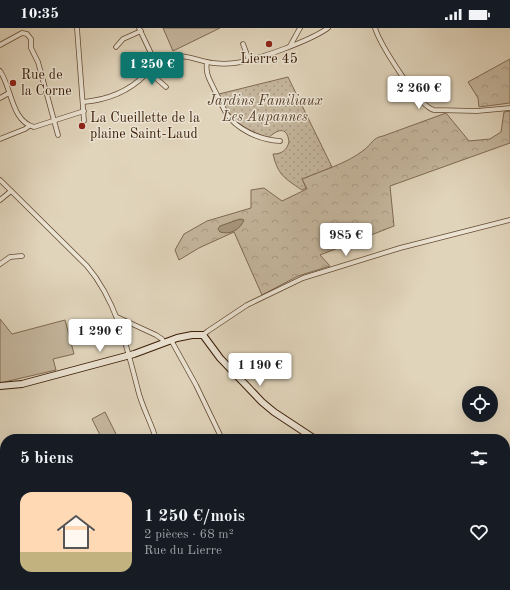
<!DOCTYPE html>
<html lang="fr">
<head>
<meta charset="utf-8">
<style>
	body { margin:0; font-family:"Old Standard TT",serif; background:#20242c; color:#f1f3f6; height:100vh; display:flex; flex-direction:column; font-size:15px; white-space:nowrap }
	* { box-sizing:border-box; margin:0 }
	p { font-size:13px; color:#9ea1a6 }
	.icon { flex:none; width:22px; height:22px; fill:none; stroke:currentColor; stroke-width:2; stroke-linecap:round; stroke-linejoin:round }
	.map { position:relative; flex:1; overflow:hidden }
	.panel { position:absolute; left:0px; top:406px; width:510px; height:156px; display:flex; flex-direction:column; background:#171b24; border-radius:16px 16px 0 0; box-shadow:0 4px 16px #0002 }
	.panel>* { flex:none }
	.fabs { position:absolute; left:462px; top:358px; display:grid; gap:8px }
	.fabs a { display:grid; place-items:center; width:36px; height:36px; border-radius:50%; background:#171b24; box-shadow:0 4px 16px #0002; font-size:20px }
	.price { position:absolute; translate:-50% -34px; padding:0 9px; border-radius:4px; background:#fff; color:#222; font-size:13px; line-height:26px; filter:drop-shadow(0 1px 2px #0008) }
	.price::after { content:''; position:absolute; left:50%; top:24px; width:12px; height:9px; margin-left:-6px; background:inherit; clip-path:polygon(0 0,100% 0,50% 100%) }
	.price.on { background:#0f766e; color:#fff }
	ul { padding:0; list-style:none }
	li { display:flex; align-items:center; gap:12px; height:100px; padding:0 20px }
	li span { display:grid; place-items:center; flex:none; width:112px; height:80px; border-radius:12px; color:#555 }
	li>.icon { margin-inline-start:auto }
	span .icon { width:48px; height:48px; fill:#fffc; stroke-width:1 }
	li b { font-size:17px }
	h2 { display:flex; justify-content:space-between; align-items:center; height:48px; padding:0 20px; font-size:17px }
	.status { display:flex; justify-content:space-between; align-items:center; height:28px; padding:0 20px; background:#171b24; direction:ltr }
	.status svg { height:11px; fill:currentColor }
	.map>svg:first-child { display:block }
	.grass { fill:#c4b59c; stroke:#806951 }
	.forest { fill:url(#forest-crowns); stroke:#806951 }
	.garden { fill:url(#garden-dots); stroke:#806951 }
	.water { fill:#a8967d; stroke:#7c664d }
	.lines { fill:none; stroke-linecap:round; stroke-linejoin:round }
	.street-casing { stroke:#644b33; stroke-width:5.5 }
	.secondary-casing { stroke:#3b1d06; stroke-width:8 }
	.street { stroke:#ebe3d3; stroke-width:4 }
	.secondary { stroke:#ebe3d3; stroke-width:6 }
	.poi-dot { fill:#8f2418; stroke:#ebe3d3; stroke-width:1.5 }
	.labels { text-anchor:middle; dominant-baseline:central; stroke-width:3; stroke-linejoin:round; paint-order:stroke }
	.poi-label { font-size:14px; fill:#3b1d06; stroke:#ebe3d3; text-anchor:start }
	.park-label { font-size:14px; font-style:italic; fill:#5d432c; stroke:#ebe3d3 }
</style>
</head>
<body>
<div class="status"><b>10:35</b><svg viewBox="0 0 49 12"><path d="M0 12V9h3v3zM5 12V6h3v6zM10 12V3h3v9zM15 12V0h3v12zM26 1h20v11H26zM47 4h2v5h-2z"/></svg></div>
<div class="map">
<svg width="510" height="562" viewBox="0 0 510 562">
	<defs>
		<pattern id="forest-crowns" width="20" height="18" patternUnits="userSpaceOnUse"><rect width="20" height="18" fill="#c4b59c"/><path d="M2 6a3 3 0 1 1 6 0M12 15a3 3 0 1 1 6 0" fill="none" stroke="#a99b85"/></pattern>
		<pattern id="garden-dots" width="8" height="8" patternUnits="userSpaceOnUse"><rect width="8" height="8" fill="#c4b59c"/><path d="M2 2h.1M6 6h.1" fill="none" stroke="#a99b85" stroke-width="1.8" stroke-linecap="round"/></pattern>
	</defs>
	<rect width="100%" height="100%" fill="#e0d4bb"/>
	<filter id="stains"><feTurbulence type="fractalNoise" baseFrequency=".005" numOctaves="4"/><feColorMatrix values="0 0 0 0 .2 0 0 0 0 .09 0 0 0 0 .02 0 0 0 .5 -.17"/></filter>
	<radialGradient id="worn" r=".72"><stop offset=".6" stop-color="#630" stop-opacity="0"/><stop offset="1" stop-color="#630" stop-opacity=".3"/></radialGradient>
	<g class="grass">
		<polygon points="163,0 220,0 173,23"/>
		<polygon points="0,291 12,306 65,292 74,326 53,331 56,342 0,355"/>
		<polygon points="105,384 116,406 105,411 102,411 92,391"/>
	</g>
	<g class="forest">
		<polygon points="510,31 510,75 479,79 478,70 468,54"/>
		<path d="M510 83V115L390 158 394 198 320 227 330 238 298 248 262 267 234 204 199 220 179 232 175 222 184 206 207 193 251 180V162L264 160 282 173 307 161 302 151C323 142 346 136 364 122 372 116 372 110 383 108L446 85 469 113 490 111 501 104 504 84Z"/>
	</g>
	<path class="garden" d="M288 49 332 139 302 151 306 160 302 162C284 150 278 147 273 126 282 126 287 122 289 114 287 97 277 102 268 110 243 100 229 93 219 66Z"/>
	<path class="water" d="M240 191 244 192C240 202 230 207 220 204L218 201 220 198Z"/>
	<g class="lines">
		<g class="street-casing">
			<g id="street">
				<polyline points="77,0 84,93"/>
				<polyline points="139,0 156,36"/>
				<path d="M375 0C380 16 419 79 434 82L477 83 510 80"/>
				<polyline points="243,16 249,32"/>
				<polyline points="0,17 22,5 27,6 31,11 31,20 38,34 58,107"/>
				<polyline points="290,18 300,0"/>
				<polyline points="116,19 123,11 141,3"/>
				<path d="M207 34C205 46 210 52 215 63 219 70 222 78 226 85 237 102 260 112 280 113"/>
				<path d="M0 43C12 60 11 93 34 99L84 83"/>
				<polyline points="149,44 166,59"/>
				<polyline points="0,70 9,65"/>
				<path d="M83 74C107 72 128 64 145 47 152 41 157 33 166 30 183 24 197 33 213 35 220 36 228 36 235 35 257 32 310 13 328 0"/>
				<polyline points="0,111 25,101 29,98"/>
				<path d="M0 152 87 238C116 272 127 319 138 362 142 379 151 394 156 411"/>
				<polyline points="0,172 11,163"/>
				<polyline points="0,236 10,229 22,228"/>
				<polyline points="117,289 156,307 162,311 164,315"/>
				<polyline points="203,307 208,303 247,277 303,250 400,220 510,192"/>
				<polyline points="171,312 196,357 222,411"/>
				<polyline points="212,557 214,562"/>
				<polyline points="332,557 337,562"/>
			</g>
		</g>
		<g class="secondary-casing">
			<g id="secondary">
				<polyline points="0,358 22,356 134,326 177,310 192,307 203,307 220,330 262,374 274,384 315,411"/>
				<polyline points="505,507 510,509"/>
			</g>
		</g>
		<use href="#street" class="street"/>
		<use href="#secondary" class="secondary"/>
	</g>
	<g class="poi-dot">
		<circle cx="269" cy="16" r="4"/>
		<circle cx="13" cy="55" r="4"/>
		<circle cx="82" cy="98" r="4"/>
	</g>
	<g class="labels">
		<g class="poi-label">
			<text x="269" y="31" text-anchor="middle">Lierre 45</text>
			<text x="21" y="47">Rue de<tspan x="21" dy="16">la Corne</tspan></text>
			<text x="90" y="90">La Cueillette de la<tspan x="90" dy="16">plaine Saint-Laud</tspan></text>
		</g>
		<g class="park-label">
			<text x="265" y="73">Jardins Familiaux<tspan x="265" dy="16">Les Aupannes</tspan></text>
		</g>
	</g>
	<rect width="100%" height="100%" filter="url(#stains)"/>
	<rect width="100%" height="100%" fill="url(#worn)"/>
</svg>
<div class="fabs">
<a><svg class="icon" aria-label="locate" viewBox="0 0 24 24"><circle cx="12" cy="12" r="6"/><path d="M12 2v4M12 18v4M2 12h4M18 12h4"/></svg></a>
</div>
<b class="price on" style="left:152px;top:58px">1 250 €</b>
<b class="price" style="left:419px;top:82px">2 260 €</b>
<b class="price" style="left:346px;top:229px">985 €</b>
<b class="price" style="left:100px;top:325px">1 290 €</b>
<b class="price" style="left:260px;top:359px">1 190 €</b>
<section class="panel">
<h2>5 biens<svg class="icon" aria-label="filters" viewBox="0 0 24 24"><path d="M4 7h16M4 17h16"/><circle cx="9" cy="7" r="2"/><circle cx="15" cy="17" r="2"/></svg></h2>
<ul>
<li><span style="background:linear-gradient(#ffd9b3 75%,#c2b280 0)"><svg class="icon" aria-label="home" viewBox="0 0 24 24"><path d="M3 11l9-7 9 7M6 9v11h12V9"/></svg></span><div><b>1 250 €/mois</b><p>2 pièces · 68 m²</p><p>Rue du Lierre</p></div><svg class="icon" aria-label="heart" viewBox="0 0 24 24"><path d="M12 20l-8-8c-3-5 5-10 8-4 3-6 11-1 8 4z"/></svg></li>
</ul>
</section>
</div>
</body>
</html>
